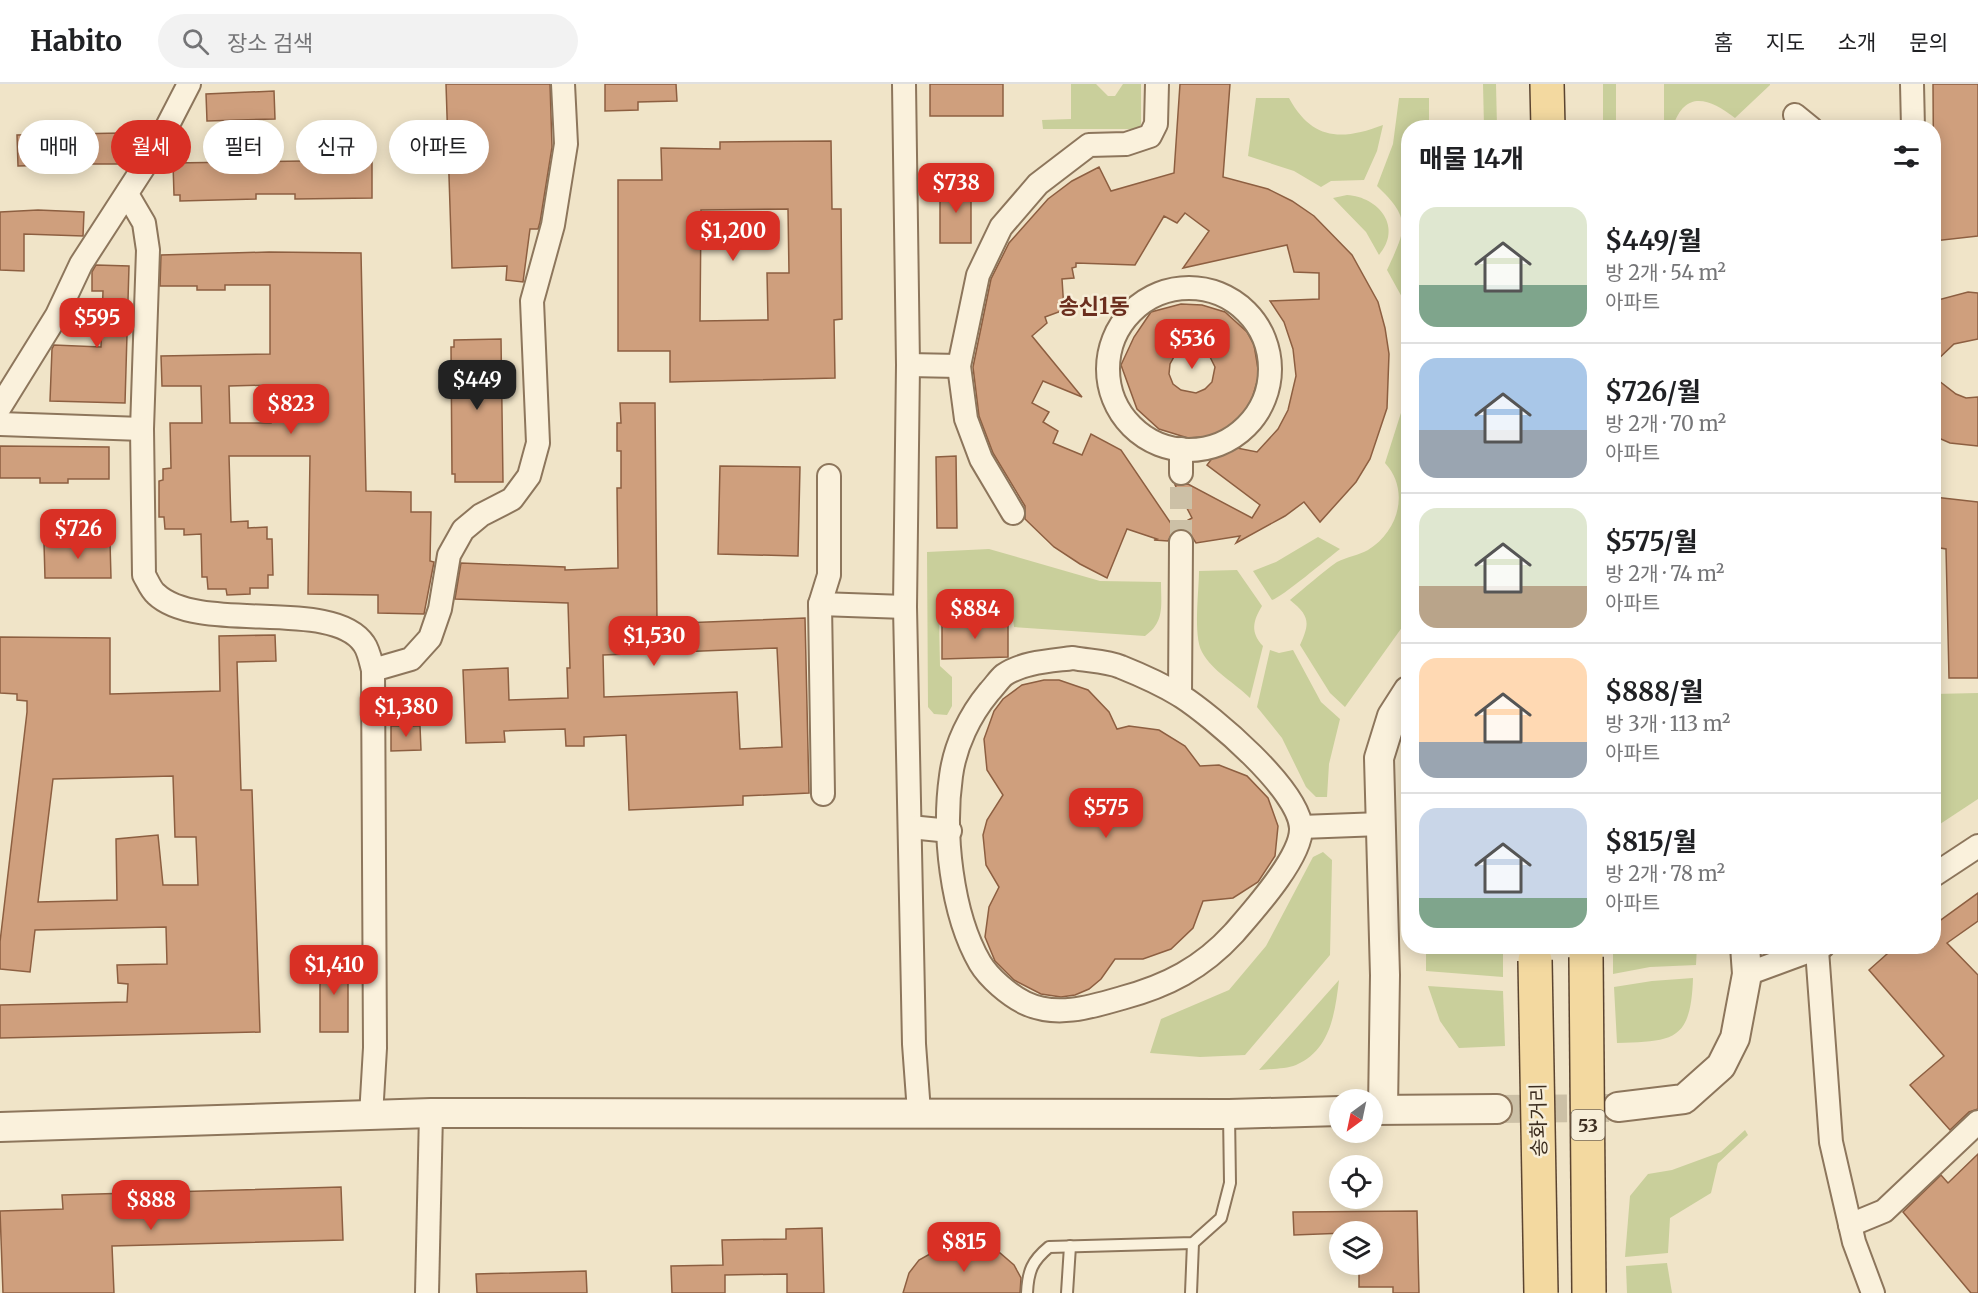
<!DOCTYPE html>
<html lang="ko">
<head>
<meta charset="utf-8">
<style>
	body { margin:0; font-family:Merriweather,"Noto Sans KR",serif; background:#f2f2f2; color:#202124; height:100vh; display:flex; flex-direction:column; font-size:22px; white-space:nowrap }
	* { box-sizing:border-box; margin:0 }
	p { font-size:20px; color:#757577 }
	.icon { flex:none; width:33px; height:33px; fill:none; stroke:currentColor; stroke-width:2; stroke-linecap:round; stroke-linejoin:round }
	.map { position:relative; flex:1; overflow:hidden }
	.details { position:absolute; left:1401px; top:36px; width:540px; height:834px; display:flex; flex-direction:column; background:#fff; border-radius:24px; box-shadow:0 3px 15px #0003 }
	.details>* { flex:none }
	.hud { position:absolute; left:18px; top:36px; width:570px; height:54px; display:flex; gap:12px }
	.needle { width:39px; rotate:213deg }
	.controls { position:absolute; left:1329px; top:1005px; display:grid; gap:12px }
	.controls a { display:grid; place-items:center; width:54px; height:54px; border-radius:50%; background:#fff; box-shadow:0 3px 15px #0003; font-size:30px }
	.price { position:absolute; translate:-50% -51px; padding:0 14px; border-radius:12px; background:#d93025; color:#fff; font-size:20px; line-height:39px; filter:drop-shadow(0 2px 3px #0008) }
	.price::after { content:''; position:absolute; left:50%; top:36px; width:18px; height:14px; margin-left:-9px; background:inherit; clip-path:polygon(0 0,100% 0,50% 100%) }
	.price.active { background:#222; color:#fff }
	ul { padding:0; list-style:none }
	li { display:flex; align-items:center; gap:18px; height:150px; padding:0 18px }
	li+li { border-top:2px solid #e0e0e0 }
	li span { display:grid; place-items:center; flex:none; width:168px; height:120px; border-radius:18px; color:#555 }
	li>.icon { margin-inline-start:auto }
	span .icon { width:72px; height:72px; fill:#fffc; stroke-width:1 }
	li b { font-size:26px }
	h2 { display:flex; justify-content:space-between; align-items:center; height:72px; padding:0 18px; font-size:26px }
	.chip { padding:0 21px; border-radius:27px; background:#fff; box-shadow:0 3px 15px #0003; font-size:21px; line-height:54px }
	.chip.active { background:#d93025; color:#fff }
	header { display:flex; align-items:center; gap:36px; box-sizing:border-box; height:84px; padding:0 30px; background:#fff; border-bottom:2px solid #e0e0e0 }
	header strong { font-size:28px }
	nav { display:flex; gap:33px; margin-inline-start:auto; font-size:21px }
	.search { width:420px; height:54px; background:#f2f2f2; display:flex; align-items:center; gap:15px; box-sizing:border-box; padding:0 21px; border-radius:33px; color:#757577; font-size:22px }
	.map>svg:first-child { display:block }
	.green { fill:#c9cf9b }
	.building { fill:#cf9f7d; stroke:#8d5f41; stroke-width:1.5; fill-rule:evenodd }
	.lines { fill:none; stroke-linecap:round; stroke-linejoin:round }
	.minor-tunnel { stroke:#ccc0a6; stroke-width:22; stroke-dasharray:22 11; stroke-linecap:butt }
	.tertiary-tunnel { stroke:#ccc0a6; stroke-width:28; stroke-dasharray:28 14; stroke-linecap:butt }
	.service-casing { stroke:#8d765c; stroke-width:14 }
	.minor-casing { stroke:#8d765c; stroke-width:26 }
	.tertiary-casing { stroke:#8d765c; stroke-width:32 }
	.primary-casing { stroke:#5b4430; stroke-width:36 }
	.service { stroke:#faf1dc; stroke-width:10 }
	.minor { stroke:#faf1dc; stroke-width:22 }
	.tertiary { stroke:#faf1dc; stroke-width:28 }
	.primary { stroke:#f3d9a0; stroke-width:33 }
	.primary-bridge-casing { stroke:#5b4430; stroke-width:36; stroke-linecap:butt }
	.primary-bridge { stroke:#f3d9a0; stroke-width:33 }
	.labels { text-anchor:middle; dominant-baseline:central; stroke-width:5; stroke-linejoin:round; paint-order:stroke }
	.shield { fill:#f7eed8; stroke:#756857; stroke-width:1.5 }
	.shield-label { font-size:18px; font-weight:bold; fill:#3d2e20 }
	.street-label { font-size:20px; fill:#3d2e20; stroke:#f7eed8 }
	.quarter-label { font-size:22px; font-weight:bold; fill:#6b2e1e; stroke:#f7eed8 }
</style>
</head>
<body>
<header>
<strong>Habito</strong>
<div class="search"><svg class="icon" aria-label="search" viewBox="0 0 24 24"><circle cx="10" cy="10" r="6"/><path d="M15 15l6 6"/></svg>장소 검색</div>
<nav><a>홈</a><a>지도</a><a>소개</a><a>문의</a></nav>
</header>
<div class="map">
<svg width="1978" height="1209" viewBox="0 0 1978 1209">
	<rect width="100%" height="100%" fill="#f0e4c8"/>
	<g class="green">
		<polygon points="1071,0 1096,0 1108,12 1115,12 1123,0 1141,0 1141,41 1138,45 1043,45 1042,36 1071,35"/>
		<polygon points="1483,0 1496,0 1497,43 1484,43"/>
		<rect x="1603" y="0" width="13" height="43"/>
		<path d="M1664 0H1770V1L1735 34C1710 15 1685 5 1673 43L1664 44Z"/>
		<path d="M1256 14H1289C1312 56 1341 57 1383 41L1377 67 1364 96 1331 97 1321 103 1294 87 1248 72Z"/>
		<path d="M1399 14H1429V43L1408 44V214L1403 215 1387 186C1406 145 1412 135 1377 102L1393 60Z"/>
		<path d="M1347 111C1379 113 1403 143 1379 171L1366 148 1333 114Z"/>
		<path d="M1407 310 1408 535 1345 623 1330 609 1300 561C1310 539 1310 532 1290 516 1305 504 1321 489 1337 478 1347 473 1359 471 1368 466 1399 447 1410 406 1385 379Z"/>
		<path d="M1318 453 1340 465C1328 474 1281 514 1272 516L1253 487 1276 478Z"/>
		<path d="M989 465 1100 497 1161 498C1161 521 1165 538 1145 552L1014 543 1013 535H939L940 582 952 593V622L947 631 934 630 928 623 927 468Z"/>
		<path d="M1237 486 1262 522C1253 537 1250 548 1263 562L1250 614C1235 599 1212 587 1202 568 1193 551 1199 507 1199 487Z"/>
		<polygon points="1270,566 1279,569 1293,566 1321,618 1340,635 1329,680 1327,713 1316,713 1306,703 1282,654 1257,623"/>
		<polygon points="1978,609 1978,715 1934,744 1934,610"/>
		<polygon points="1323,768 1332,776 1330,871 1245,971 1200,973 1150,969 1161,935 1229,906 1266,862 1313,773"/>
		<polygon points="1697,862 1696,881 1650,883 1613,890 1613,863"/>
		<polygon points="1426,863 1503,863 1503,893 1426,887"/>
		<path d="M1693 894C1691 958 1673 957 1617 959L1614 903 1652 897Z"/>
		<path d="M1339 896C1335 928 1331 966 1296 981 1286 985 1270 985 1259 986Z"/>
		<polygon points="1428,902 1503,907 1505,962 1459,964 1440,937"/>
		<polygon points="1745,1046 1748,1051 1718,1079 1711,1109 1670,1134 1668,1169 1625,1173 1630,1112 1648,1090 1672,1086 1721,1068"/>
		<polygon points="1667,1179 1672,1209 1627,1209 1626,1182"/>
	</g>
	<g class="building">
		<polygon points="446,0 550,0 552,63 540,138 538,145 530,145 523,198 506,196 507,182 452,184"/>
		<polygon points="605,0 676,0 677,17 638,18 638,26 605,27"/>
		<rect x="930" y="0" width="73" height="32"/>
		<path d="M1180 0H1230L1223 93 1268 105 1292 117 1314 132 1352 171 1378 218 1385 244 1389 270 1387 324 1370 375 1356 398 1320 438 1304 418 1285 432 1236 459 1240 452 1196 459 1188 447 1182 445 1174 447 1168 457 1154 456 1157 455 1127 445 1107 494 1080 480 1054 463 1025 435V422L993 369 979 332 973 283 991 195 1009 159 1048 115 1072 97 1099 83 1111 107 1174 89ZM1185 129 1209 147 1183 184 1287 161 1294 188 1319 189V215L1270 217 1284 238 1293 265 1296 292 1288 326 1278 345 1257 368 1222 361 1207 381 1260 421 1252 434 1188 400 1175 401 1192 434 1174 444 1121 366 1091 350 1082 371 1053 359 1058 347 1043 338 1049 328 1032 319 1043 297 1082 313 1032 252 1047 239 1045 233 1064 226 1062 195 1074 194 1072 184 1076 183V179L1135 181 1164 132 1177 139Z"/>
		<polygon points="1933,0 1978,0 1978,152 1934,157"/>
		<polygon points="274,7 275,35 207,37 206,10"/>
		<polygon points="122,49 123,80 85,80 85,85 57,85 57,81 18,82 17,51"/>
		<path d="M831 57 832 125H841L842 235 834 236 835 294 670 298V267H618V96H662L661 64 720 65V58ZM788 125 789 189H767L768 236 700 237 701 126Z"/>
		<polygon points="372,76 372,114 295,115 295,110 256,110 256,115 180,117 180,111 174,111 173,79"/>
		<rect x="940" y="100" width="31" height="59"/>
		<polygon points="38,126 84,128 83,152 24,150 24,187 0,186 0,128"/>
		<path d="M269 168 361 169 366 407 411 408V428H431L430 477 434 478 424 530 378 529V511L308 510 310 372H229L231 438 248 437V444L267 443V455H272L273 491H268V504H250V510L227 511 226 505H208L207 493H202L201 450 184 451V445H165L164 433H159V397L163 396V385L171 384 170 339H202L201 302H162L161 272 270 270V201H225V206H197V202H160L161 171ZM271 301V339H230L229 302Z"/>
		<polygon points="96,181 129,182 125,319 50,317 52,265 54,261 101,263 103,207 92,207 92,188"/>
		<polygon points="1968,208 1978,209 1978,255 1954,260 1934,279 1934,217"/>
		<path d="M1181 220 1202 221 1225 228 1247 248 1254 261 1259 291 1252 315 1242 332 1219 352 1188 354 1159 345 1137 325 1121 281 1134 253 1151 228ZM1188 264 1208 269 1215 283 1212 298 1205 305 1196 309 1181 306 1173 300 1169 290 1170 280 1175 271Z"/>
		<polygon points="501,255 503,398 455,398 455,390 452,390 451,263 454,263 454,256"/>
		<polygon points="1934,293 1956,310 1966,314 1978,313 1978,362 1950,359 1934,352"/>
		<path d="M620 319H655L657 540 805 534 809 709 743 712V721L629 726 626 651 584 653V662H566L565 645 504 647 505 658 466 659 463 586 508 584 509 616 568 614 567 584H570L568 519 455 515 461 479 565 483V486L618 484 617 404H621V367H617V339H621ZM777 564 782 663 740 665 737 608 604 613 603 571Z"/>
		<polygon points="0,362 109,363 109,395 68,395 68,399 40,399 40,394 0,394"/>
		<polygon points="956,372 957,444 937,444 936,373"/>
		<polygon points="720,382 800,383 798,472 718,470"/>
		<polygon points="1934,413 1978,418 1978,594 1949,594 1946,465 1934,463"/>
		<polygon points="110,458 111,494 45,494 44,459"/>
		<polygon points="942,537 1008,538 1008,573 942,575"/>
		<path d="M275 551 276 577 237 578 241 706H252L260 948 0 954V921L127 918 128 900 118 899 117 881 167 880 166 843 35 846 30 888 0 885V858L27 628V617L17 616V610L0 609V553L110 554V610L220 607 219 552ZM173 692 175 753H196L198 801H163L158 751 116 755 117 816 38 818 53 695Z"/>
		<polygon points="1044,596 1059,596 1088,606 1109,628 1117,645 1129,642 1159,646 1185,662 1200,682 1219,681 1247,692 1268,714 1278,742 1275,772 1258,798 1233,814 1203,817 1193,844 1171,865 1143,875 1115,875 1101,895 1089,905 1075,911 1061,913 1041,910 1014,896 995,877 985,853 989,823 999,803 986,781 983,751 987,736 1003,711 987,686 984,655 994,627 1003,615 1022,601"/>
		<polygon points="391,642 420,642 421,666 391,667"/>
		<polygon points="1978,809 1978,837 1947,859 1978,891 1978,1025 1969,1028 1950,1046 1910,1001 1944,972 1869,886 1896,862 1934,862 1934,841"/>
		<rect x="320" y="875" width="28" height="73"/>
		<polygon points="1978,1070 1978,1209 1971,1209 1903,1128 1941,1091 1948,1099"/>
		<polygon points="341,1103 343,1156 112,1162 114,1209 3,1209 0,1127 63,1125 62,1111"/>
		<polygon points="1417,1127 1419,1209 1393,1209 1393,1203 1359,1203 1359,1180 1372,1180 1372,1148 1294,1151 1293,1128"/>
		<polygon points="822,1144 824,1209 787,1209 787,1190 725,1191 725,1209 672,1209 671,1182 723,1181 722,1156 786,1155 786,1145"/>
		<polygon points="959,1162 981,1163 1000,1169 1014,1181 1021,1194 1020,1209 903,1209 909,1189 919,1176 937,1166"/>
		<polygon points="586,1187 587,1209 477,1209 476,1190"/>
	</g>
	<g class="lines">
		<polyline class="minor-tunnel" points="1181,458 1181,389"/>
		<polyline class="tertiary-tunnel" points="1497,1025 1609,1024"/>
		<g class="service-casing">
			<g id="service">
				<path d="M1027 1209C1028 1187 1032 1177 1049 1163L1193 1159 1221 1134 1230 1099 1229 1030"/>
				<polyline points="1067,1209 1070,1162"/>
				<polyline points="1191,1209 1193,1159"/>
			</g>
		</g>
		<g class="minor-casing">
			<g id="minor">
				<polyline points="904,0 908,281 905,523 914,960 919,1028"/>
				<polyline points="1912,0 1913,44"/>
				<polyline points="1795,31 1811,44"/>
				<path d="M127 110 144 139 148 166 142 345 144 491C147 496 151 506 156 510 199 551 333 513 364 560 369 567 371 579 373 586"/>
				<circle cx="1189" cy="285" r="81"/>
				<polyline points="908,281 959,282"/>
				<polyline points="0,323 57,231 81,180 156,64 189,0"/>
				<polyline points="0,340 142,345"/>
				<polyline points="1181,389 1181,365"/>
				<polyline points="1013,429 981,375 966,335 959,282 978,191 1001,143 1038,100 1089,61 1126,60 1150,52 1156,40 1157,0"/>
				<polyline points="820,520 905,523"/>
				<path d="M1073 574C1088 577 1107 577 1121 583 1141 591 1163 601 1181 612 1212 632 1299 705 1301 744 1302 773 1253 827 1234 849 1202 884 1167 902 1122 914 1091 923 1056 934 1025 919 1009 911 989 894 980 879 951 829 943 748 951 692 955 661 970 631 989 608 994 603 999 595 1004 591 1023 578 1051 577 1073 574Z"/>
				<polyline points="1180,611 1181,458"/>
				<polyline points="823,710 820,520 829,491 829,392"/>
				<polyline points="910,743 950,747"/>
				<polyline points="1301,743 1381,740"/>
				<polyline points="1934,791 1978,762"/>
				<polyline points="1817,866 1831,1058 1854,1158 1873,1209"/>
				<polyline points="1747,890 1823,862"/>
				<polyline points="371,1032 375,964 373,586 411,575 430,554 440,525 449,471 463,446 481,431 512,415 529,392 538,359 532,217 553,141 566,60 563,0"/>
				<polyline points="1850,1141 1884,1127 1978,1038"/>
				<polyline points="427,1209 431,1029"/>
			</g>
		</g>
		<g class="tertiary-casing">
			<g id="tertiary">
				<polyline points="1618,1023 1684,1015 1721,982 1735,954 1747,890 1745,862"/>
				<polyline points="1383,1025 1385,891 1379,674 1392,632 1408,607"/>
				<polyline points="1372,1026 1497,1025"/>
				<polyline points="0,1043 431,1029 1229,1030 1340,1027"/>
			</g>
		</g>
		<g class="primary-casing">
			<polyline id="primary" points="1547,0 1548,44"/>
		</g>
		<use href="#service" class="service"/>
		<use href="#minor" class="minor"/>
		<use href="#tertiary" class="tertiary"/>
		<use href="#primary" class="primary"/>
		<g class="primary-bridge-casing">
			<g id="primary-bridge">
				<polyline points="1586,873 1589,1209"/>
				<polyline points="1535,876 1541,1209"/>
			</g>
		</g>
		<use href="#primary-bridge" class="primary-bridge"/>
	</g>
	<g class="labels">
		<rect class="shield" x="1571.5" y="1026" width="33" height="30" rx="4.5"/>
		<g class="shield-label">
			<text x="1588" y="1041">53</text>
		</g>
		<g class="street-label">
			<text transform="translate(1538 1036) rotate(-91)">송화거리</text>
		</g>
		<g class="quarter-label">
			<text x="1094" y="222">송신1동</text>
		</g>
	</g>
</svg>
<div class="controls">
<a><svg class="needle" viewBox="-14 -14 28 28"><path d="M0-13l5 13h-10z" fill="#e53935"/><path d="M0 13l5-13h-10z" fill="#757577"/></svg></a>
<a><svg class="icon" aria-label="locate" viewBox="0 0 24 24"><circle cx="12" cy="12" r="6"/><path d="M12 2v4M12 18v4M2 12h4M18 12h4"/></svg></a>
<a><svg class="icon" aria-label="layers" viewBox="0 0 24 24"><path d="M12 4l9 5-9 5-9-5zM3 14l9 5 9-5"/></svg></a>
</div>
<b class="price" style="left:956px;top:130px">$738</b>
<b class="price" style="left:733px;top:178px">$1,200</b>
<b class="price" style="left:97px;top:265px">$595</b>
<b class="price" style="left:1192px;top:286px">$536</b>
<b class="price active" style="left:477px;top:327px">$449</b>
<b class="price" style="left:291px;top:351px">$823</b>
<b class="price" style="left:78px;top:476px">$726</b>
<b class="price" style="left:975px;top:556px">$884</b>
<b class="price" style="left:654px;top:583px">$1,530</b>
<b class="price" style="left:406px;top:654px">$1,380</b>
<b class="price" style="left:1106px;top:755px">$575</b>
<b class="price" style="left:334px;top:912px">$1,410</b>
<b class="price" style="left:151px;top:1147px">$888</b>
<b class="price" style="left:964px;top:1189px">$815</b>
<div class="hud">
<a class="chip">매매</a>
<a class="chip active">월세</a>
<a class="chip">필터</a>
<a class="chip">신규</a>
<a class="chip">아파트</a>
</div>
<section class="details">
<h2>매물 14개<svg class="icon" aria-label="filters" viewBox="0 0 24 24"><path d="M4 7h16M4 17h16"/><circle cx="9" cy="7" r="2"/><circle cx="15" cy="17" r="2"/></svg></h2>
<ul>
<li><span style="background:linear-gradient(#dfe7d0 65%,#7fa58c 0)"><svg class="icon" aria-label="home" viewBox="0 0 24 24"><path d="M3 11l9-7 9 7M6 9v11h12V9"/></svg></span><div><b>$449/월</b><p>방 2개 · 54 m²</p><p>아파트</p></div></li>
<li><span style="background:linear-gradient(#a9c7e8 60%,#9aa5b1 0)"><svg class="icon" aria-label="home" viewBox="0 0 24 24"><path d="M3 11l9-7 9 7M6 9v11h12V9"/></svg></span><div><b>$726/월</b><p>방 2개 · 70 m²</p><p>아파트</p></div></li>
<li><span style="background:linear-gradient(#dfe7d0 65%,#b9a48a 0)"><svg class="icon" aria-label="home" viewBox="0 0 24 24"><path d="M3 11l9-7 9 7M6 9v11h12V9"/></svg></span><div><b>$575/월</b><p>방 2개 · 74 m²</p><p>아파트</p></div></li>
<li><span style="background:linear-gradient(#ffd9b3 70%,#9aa5b1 0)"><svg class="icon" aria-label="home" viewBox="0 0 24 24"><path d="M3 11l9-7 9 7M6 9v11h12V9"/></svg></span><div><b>$888/월</b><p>방 3개 · 113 m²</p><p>아파트</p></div></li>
<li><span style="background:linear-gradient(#c9d6e8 75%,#7fa58c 0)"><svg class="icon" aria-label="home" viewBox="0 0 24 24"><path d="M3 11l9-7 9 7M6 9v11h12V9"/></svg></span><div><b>$815/월</b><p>방 2개 · 78 m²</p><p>아파트</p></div></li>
</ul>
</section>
</div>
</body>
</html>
